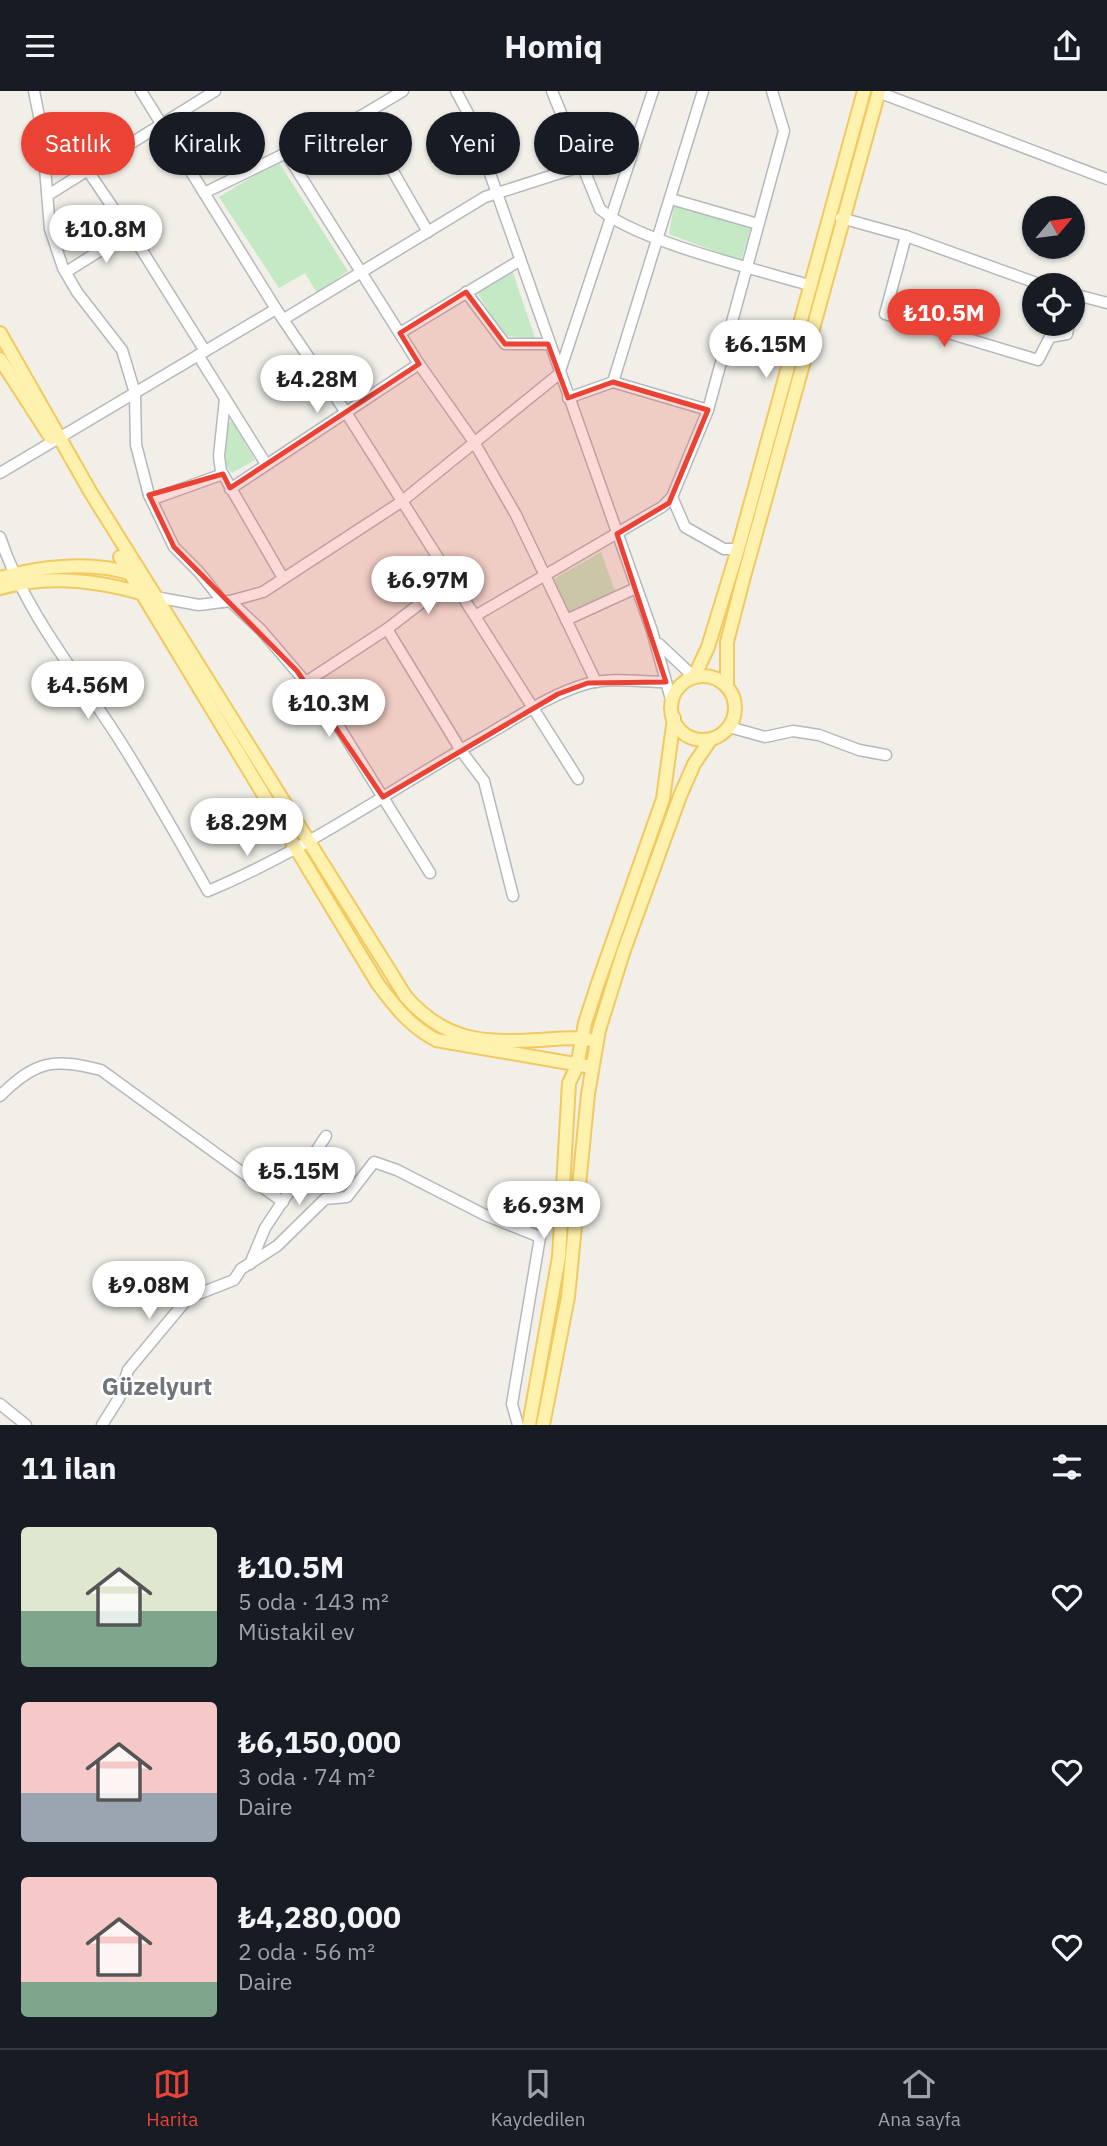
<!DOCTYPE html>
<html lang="tr">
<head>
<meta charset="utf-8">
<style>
	body { margin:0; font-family:"IBM Plex Sans",sans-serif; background:#242831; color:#f1f3f6; height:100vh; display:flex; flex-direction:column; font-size:26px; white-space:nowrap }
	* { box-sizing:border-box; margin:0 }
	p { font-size:23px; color:#9ea1a6 }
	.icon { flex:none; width:38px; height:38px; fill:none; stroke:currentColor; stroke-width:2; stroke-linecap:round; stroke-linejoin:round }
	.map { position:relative; height:1334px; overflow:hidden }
	.side { display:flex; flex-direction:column; background:#171b24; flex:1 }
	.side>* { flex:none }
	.banner { position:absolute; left:21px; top:21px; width:700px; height:63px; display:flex; gap:14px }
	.needle { width:46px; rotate:61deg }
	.fabs { position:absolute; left:1022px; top:105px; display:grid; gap:14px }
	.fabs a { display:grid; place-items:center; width:63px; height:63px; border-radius:50%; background:#171b24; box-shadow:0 2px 5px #0004; font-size:35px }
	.price { position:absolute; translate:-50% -60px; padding:0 16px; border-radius:24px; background:#fff; color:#222; font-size:23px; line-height:46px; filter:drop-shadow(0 2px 4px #0008) }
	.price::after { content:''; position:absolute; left:50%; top:42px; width:21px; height:16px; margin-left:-10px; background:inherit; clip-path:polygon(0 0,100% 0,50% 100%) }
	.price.active { background:#ea4335; color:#fff }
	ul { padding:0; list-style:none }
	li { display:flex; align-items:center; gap:21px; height:175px; padding:0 21px }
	li span { display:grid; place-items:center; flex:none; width:196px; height:140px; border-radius:7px; color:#555 }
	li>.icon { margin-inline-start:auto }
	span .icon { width:84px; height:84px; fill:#fffc; stroke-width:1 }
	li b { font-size:30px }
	h2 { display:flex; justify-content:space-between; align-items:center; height:84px; padding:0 21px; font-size:30px }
	.tag { padding:0 24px; border-radius:32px; background:#171b24; box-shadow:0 2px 5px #0004; font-size:24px; line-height:63px }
	.tag.active { background:#ea4335; color:#fff }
	header { display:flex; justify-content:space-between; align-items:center; height:91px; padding:0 21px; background:#171b24; font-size:32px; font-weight:700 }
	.tab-bar { display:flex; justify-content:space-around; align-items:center; height:98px; border-top:2px solid #363941; background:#171b24; font-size:19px; color:#9ea1a6 }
	.tab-bar a { display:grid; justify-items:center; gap:4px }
	.tab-bar .active { color:#ea4335 }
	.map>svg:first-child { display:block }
	.green { fill:#c5e8c5 }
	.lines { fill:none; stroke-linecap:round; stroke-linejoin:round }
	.minor-casing { stroke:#b5b8bc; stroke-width:13 }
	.major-casing { stroke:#f2c960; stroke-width:16 }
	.minor { stroke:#fff; stroke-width:10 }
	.major { stroke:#fff2af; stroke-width:12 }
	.marked { fill:#ea4335; fill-opacity:0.2; stroke:#ea4335; stroke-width:5; stroke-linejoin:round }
	.labels { text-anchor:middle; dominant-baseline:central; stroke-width:5; stroke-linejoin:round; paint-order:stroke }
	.district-label { font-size:24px; font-weight:bold; fill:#70757a; stroke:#fff }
</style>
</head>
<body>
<header><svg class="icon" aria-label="menu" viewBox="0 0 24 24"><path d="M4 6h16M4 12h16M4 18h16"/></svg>Homiq<svg class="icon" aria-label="share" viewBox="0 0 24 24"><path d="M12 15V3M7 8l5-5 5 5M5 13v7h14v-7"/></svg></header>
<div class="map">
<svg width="1107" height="1334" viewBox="0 0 1107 1334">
	<rect width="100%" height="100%" fill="#f1efe8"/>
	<g class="green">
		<polygon points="278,70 348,180 317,202 305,182 279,197 219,106"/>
		<polygon points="674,114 751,136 741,170 669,143"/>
		<polygon points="512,179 535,247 504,245 477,201"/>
		<polygon points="232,330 255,369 232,382 226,374 226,332"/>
		<polygon points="601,461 615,500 569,524 552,489"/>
	</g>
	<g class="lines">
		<g class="minor-casing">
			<g id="minor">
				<polyline points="34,0 42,40 50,138 63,177 77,201 122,259 135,302 136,354 149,404 156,407 223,383"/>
				<polyline points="141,0 276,218 347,323 578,688"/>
				<polyline points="456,0 470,26 652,540 672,612"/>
				<path d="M552 0 600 118C636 150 759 179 809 194"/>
				<polyline points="878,1 1107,88"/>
				<polyline points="361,25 403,0"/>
				<polyline points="88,80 143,161 205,260"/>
				<polyline points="204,102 286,62"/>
				<polyline points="48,104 215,0"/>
				<polyline points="671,108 758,133"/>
				<polyline points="841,127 906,145 1042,194"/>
				<polyline points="428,141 361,25 286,62 419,273 474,351 516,424 596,591"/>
				<polyline points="906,145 885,223 1038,269 1050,246 1067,243 1069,233"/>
				<polyline points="66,181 130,141"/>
				<polyline points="466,201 505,253 548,253"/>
				<polyline points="1073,203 1107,212"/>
				<polyline points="1073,218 1076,204"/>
				<polyline points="284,228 485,106 582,75"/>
				<polyline points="400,242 519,170"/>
				<polyline points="198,264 266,373"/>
				<polyline points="613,291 703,0"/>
				<polyline points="568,307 613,291 708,319"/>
				<polyline points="225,308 219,365 221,380 283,487"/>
				<polyline points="0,382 276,218"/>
				<polyline points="230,398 419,273"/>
				<polyline points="149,404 174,456 199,481 223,511"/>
				<polyline points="672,406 685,436 724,458 738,458"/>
				<path d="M0 446C24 518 72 577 113 639 147 691 177 746 208 800 307 759 394 696 487 644 518 626 551 603 586 593 611 586 641 591 666 591"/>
				<polyline points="155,506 199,514 230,510 263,501 401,411 559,283 653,0"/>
				<polyline points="230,510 261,539 326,615 430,782"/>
				<polyline points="475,525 662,416 672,406 708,319 784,40 772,0"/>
				<polyline points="566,529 636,497"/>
				<polyline points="387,538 462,661 484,690 513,805"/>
				<polyline points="659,553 694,586"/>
				<polyline points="306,591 387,538 452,488"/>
				<polyline points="729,636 765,646 793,640 819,644 859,659 886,664"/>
				<path d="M0 1005C36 969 54 967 101 979L283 1111"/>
				<polyline points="250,1173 265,1137 326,1045"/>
				<polyline points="0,1313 26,1334"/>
				<polyline points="102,1334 119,1307 128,1279 188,1207 234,1189 241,1178 277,1155 325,1108 347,1106 374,1071 397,1079 485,1124 540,1146 512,1313 518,1334"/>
			</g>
		</g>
		<g class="major-casing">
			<g id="major">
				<path d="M0 242 91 402 406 906C444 949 482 953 538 949 558 948 576 945 597 950"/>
				<polyline points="0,268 51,347"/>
				<path d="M120 466 378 893C396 917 410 935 436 949L592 976"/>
				<path d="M0 487C39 475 93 470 132 483"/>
				<path d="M0 497C48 483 97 489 144 503"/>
				<circle cx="703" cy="617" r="32"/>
				<polyline points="694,586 708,556 738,458 864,0"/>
				<polyline points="727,596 727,551 743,489 879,0"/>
				<polyline points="529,1334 559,1166 569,992 577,975 585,932 598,892 663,708 674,627"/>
				<polyline points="543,1334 568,1206 588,1003 599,939 623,862 680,705 694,673 711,648"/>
			</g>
		</g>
		<use href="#minor" class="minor"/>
		<use href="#major" class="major"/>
	</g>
	<path class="marked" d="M466 201 505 253H548L568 307 613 291 708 319 669 412 617 443 666 591 588 592 558 603 383 706 297 580 174 456 149 404 223 383 230 397 419 273 400 242Z"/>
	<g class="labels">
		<g class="district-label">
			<text x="157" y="1295">Güzelyurt</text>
		</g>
	</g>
</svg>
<div class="fabs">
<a><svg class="needle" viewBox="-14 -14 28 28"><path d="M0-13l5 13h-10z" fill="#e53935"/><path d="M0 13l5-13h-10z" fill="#9ea1a6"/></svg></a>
<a><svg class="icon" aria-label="locate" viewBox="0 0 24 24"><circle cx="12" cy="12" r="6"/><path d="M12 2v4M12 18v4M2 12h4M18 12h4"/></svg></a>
</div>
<b class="price" style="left:106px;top:174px">₺10.8M</b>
<b class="price active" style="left:944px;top:258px">₺10.5M</b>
<b class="price" style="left:766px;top:289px">₺6.15M</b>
<b class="price" style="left:317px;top:324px">₺4.28M</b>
<b class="price" style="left:428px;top:525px">₺6.97M</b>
<b class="price" style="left:88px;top:630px">₺4.56M</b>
<b class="price" style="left:329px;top:648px">₺10.3M</b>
<b class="price" style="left:247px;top:767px">₺8.29M</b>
<b class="price" style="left:299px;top:1116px">₺5.15M</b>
<b class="price" style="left:544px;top:1150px">₺6.93M</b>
<b class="price" style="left:149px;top:1230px">₺9.08M</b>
<div class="banner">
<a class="tag active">Satılık</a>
<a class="tag">Kiralık</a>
<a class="tag">Filtreler</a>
<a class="tag">Yeni</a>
<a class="tag">Daire</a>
</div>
</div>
<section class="side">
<h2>11 ilan<svg class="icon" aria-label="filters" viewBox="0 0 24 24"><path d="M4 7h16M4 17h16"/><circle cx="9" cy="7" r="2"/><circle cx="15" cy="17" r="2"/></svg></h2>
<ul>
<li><span style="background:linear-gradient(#dfe7d0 60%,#7fa58c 0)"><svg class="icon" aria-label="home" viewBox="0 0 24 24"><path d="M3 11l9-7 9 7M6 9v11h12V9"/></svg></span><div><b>₺10.5M</b><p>5 oda · 143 m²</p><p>Müstakil ev</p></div><svg class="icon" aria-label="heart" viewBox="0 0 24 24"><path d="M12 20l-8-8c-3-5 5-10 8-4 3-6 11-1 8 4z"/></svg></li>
<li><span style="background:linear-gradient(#f6c9c9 65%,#9aa5b1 0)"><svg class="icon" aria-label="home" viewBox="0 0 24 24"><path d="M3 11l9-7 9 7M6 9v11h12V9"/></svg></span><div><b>₺6,150,000</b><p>3 oda · 74 m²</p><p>Daire</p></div><svg class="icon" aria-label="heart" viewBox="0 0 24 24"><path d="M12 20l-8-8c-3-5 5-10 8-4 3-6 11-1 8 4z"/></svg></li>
<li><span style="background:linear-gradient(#f6c9c9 75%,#7fa58c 0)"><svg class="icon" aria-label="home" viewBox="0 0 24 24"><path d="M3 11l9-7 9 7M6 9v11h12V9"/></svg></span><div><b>₺4,280,000</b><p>2 oda · 56 m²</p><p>Daire</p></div><svg class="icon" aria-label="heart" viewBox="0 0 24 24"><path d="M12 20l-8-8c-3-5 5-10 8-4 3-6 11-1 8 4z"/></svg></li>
</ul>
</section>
<nav class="tab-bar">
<a class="active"><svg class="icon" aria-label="map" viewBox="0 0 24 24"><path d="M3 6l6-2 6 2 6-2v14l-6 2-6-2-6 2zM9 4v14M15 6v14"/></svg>Harita</a>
<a><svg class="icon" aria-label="saved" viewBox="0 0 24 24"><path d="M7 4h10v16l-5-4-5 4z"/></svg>Kaydedilen</a>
<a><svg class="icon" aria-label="home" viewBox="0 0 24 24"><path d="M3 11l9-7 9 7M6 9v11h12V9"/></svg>Ana sayfa</a>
</nav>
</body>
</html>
